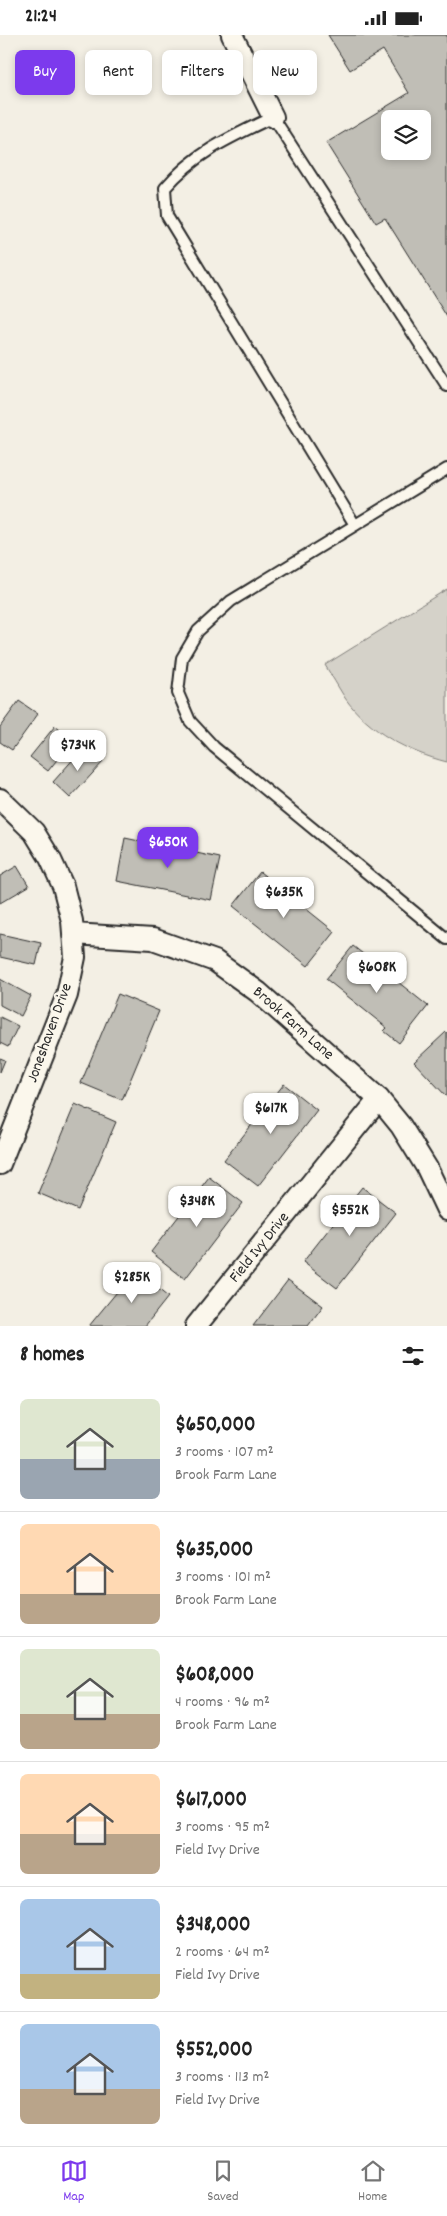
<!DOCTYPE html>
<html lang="en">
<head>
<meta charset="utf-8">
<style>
	body { margin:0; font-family:Dekko,sans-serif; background:#f2f2f2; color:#222; height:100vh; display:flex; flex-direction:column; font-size:19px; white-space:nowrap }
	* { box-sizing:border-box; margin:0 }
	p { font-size:16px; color:#767676 }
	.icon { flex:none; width:28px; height:28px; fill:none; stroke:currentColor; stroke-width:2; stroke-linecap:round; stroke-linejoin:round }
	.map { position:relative; height:1291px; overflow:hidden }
	.details { display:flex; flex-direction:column; background:#fff; flex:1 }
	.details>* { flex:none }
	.hud { position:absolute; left:15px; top:15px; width:418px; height:45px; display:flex; gap:10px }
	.controls { position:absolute; left:381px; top:75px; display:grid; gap:10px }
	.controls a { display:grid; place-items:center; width:50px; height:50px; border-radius:8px; background:#fff; box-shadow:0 2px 8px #0003; font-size:25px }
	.price { position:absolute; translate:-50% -42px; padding:0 11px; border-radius:10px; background:#fff; color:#222; font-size:16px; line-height:32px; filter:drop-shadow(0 1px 2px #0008) }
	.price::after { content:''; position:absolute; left:50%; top:30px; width:15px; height:11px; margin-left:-8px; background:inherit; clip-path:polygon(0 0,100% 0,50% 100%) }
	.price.active { background:#7c3aed; color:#fff }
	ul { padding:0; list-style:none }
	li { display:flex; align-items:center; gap:15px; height:125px; padding:0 20px }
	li+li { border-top:1px solid #e0e0e0 }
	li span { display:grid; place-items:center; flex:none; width:140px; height:100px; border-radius:8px; color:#555 }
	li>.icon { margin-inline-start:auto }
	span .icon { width:60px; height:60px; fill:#fffc; stroke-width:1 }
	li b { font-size:21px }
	h2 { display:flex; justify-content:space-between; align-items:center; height:60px; padding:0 20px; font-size:21px }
	.tag { padding:0 18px; border-radius:8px; background:#fff; box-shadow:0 2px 8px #0003; font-size:18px; line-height:45px }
	.tag.active { background:#7c3aed; color:#fff }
	.status { display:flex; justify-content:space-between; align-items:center; height:35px; padding:0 25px; background:#fff; direction:ltr }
	.status svg { height:14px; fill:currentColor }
	.tab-bar { display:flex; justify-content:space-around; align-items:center; height:70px; border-top:1px solid #e0e0e0; background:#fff; font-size:14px; color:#767676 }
	.tab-bar a { display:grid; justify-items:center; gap:2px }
	.tab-bar .active { color:#7c3aed }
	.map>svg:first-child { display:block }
	.green { fill:#d5d2c9; stroke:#807e7a }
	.building { fill:#c0beb6; stroke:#2b2b2b; fill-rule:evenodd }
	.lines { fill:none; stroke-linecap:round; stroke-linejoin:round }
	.lane-casing { stroke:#2b2b2b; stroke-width:14 }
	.street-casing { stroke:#2b2b2b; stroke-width:24 }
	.lane { stroke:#fbf7ec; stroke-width:10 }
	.street { stroke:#fbf7ec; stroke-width:20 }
	.labels { text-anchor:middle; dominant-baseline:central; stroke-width:5; stroke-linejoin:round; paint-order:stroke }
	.street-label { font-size:16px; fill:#2b2b2b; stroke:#fbf7ec }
</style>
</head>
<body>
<div class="status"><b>21:24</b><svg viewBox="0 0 49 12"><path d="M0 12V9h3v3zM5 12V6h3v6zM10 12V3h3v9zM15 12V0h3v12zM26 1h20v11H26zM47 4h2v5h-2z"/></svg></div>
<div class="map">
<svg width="447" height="1291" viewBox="0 0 447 1291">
	<rect width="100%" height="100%" fill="#f3efe4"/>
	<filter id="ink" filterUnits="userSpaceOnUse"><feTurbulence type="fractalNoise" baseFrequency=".02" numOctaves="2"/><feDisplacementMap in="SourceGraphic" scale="10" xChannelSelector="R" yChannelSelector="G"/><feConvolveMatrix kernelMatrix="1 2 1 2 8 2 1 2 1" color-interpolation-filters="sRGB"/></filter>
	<g filter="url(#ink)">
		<path class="green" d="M447 554V727C408 717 369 697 345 663 338 652 332 641 325 630Z"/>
		<g class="building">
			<path d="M328 0H447V282L385 183 376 188 326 108 409 58 383 15 350 35ZM390 84H422V116H390Z"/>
			<polygon points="19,666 38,679 12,715 0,707 0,692"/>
			<polygon points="55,691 73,705 48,736 30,722"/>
			<polygon points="85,711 103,727 70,763 53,747"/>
			<polygon points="125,803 220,823 211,865 117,846"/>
			<polygon points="17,831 29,851 0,868 0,841"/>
			<polygon points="260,837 335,897 308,931 233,871"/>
			<polygon points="0,899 41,908 36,930 0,922"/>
			<polygon points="353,911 428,971 399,1008 384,996 387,993 326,944"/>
			<polygon points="0,944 31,961 21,981 0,970"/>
			<polygon points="118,959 159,976 122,1065 81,1048"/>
			<polygon points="0,982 18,991 8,1012 0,1008"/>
			<polygon points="446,997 447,998 447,1062 414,1027"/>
			<polygon points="0,1023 5,1025 0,1037"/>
			<polygon points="284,1049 317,1075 258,1151 224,1125"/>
			<polygon points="75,1069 116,1087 78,1175 38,1158"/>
			<polygon points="209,1142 243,1168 185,1244 151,1217"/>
			<polygon points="362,1152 396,1178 337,1253 303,1227"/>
			<polygon points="135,1235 168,1262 145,1291 89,1291"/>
			<polygon points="288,1245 323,1271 308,1291 253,1291"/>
		</g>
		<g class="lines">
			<g class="lane-casing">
				<g id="lane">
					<polyline points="447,434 231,566 198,596 182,623 178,658 190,686 214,712 447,904"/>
					<path d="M355 490 167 181 165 153C196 117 231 102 273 82L447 351"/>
				</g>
			</g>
			<g class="street-casing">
				<g id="street">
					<polyline points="232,0 273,82"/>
					<polyline points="0,764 34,797 50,823 63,851 72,886 75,922 67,960 0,1129"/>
					<path id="s1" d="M73 899 153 904 215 926 258 957 379 1064 401 1091 427 1133 447 1175"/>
					<path id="s2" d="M196 1291 379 1064"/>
				</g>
			</g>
			<use href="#lane" class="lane"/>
			<use href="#street" class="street"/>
		</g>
	</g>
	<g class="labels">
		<g class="street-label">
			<text stroke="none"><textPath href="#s1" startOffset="246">Brook Farm Lane</textPath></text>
			<text transform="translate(50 998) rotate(-70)">Joneshaven Drive</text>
			<text stroke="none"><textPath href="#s2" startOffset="101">Field Ivy Drive</textPath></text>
		</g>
	</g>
</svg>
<div class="controls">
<a><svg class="icon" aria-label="layers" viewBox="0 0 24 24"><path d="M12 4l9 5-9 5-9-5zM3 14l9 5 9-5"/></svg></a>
</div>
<b class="price" style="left:78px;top:737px">$734K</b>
<b class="price active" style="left:168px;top:834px">$650K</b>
<b class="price" style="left:284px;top:884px">$635K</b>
<b class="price" style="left:377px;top:959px">$608K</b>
<b class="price" style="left:271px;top:1100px">$617K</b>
<b class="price" style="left:197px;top:1193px">$348K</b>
<b class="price" style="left:350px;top:1202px">$552K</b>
<b class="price" style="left:132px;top:1269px">$285K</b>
<div class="hud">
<a class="tag active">Buy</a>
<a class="tag">Rent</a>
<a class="tag">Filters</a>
<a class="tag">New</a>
</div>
</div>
<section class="details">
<h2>8 homes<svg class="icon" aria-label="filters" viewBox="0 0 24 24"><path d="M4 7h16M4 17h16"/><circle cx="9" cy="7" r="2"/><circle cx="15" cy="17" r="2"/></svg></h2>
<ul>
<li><span style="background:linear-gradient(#dfe7d0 60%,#9aa5b1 0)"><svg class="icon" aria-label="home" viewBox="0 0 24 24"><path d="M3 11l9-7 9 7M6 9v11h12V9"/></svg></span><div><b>$650,000</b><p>3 rooms · 107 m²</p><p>Brook Farm Lane</p></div></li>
<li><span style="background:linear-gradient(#ffd9b3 70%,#b9a48a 0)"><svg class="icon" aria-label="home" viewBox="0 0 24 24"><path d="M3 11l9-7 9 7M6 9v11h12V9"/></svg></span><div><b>$635,000</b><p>3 rooms · 101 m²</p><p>Brook Farm Lane</p></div></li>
<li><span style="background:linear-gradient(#dfe7d0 65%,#b9a48a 0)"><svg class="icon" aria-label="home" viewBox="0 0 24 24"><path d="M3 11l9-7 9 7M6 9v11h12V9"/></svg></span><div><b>$608,000</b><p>4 rooms · 96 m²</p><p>Brook Farm Lane</p></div></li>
<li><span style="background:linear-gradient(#ffd9b3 60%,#b9a48a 0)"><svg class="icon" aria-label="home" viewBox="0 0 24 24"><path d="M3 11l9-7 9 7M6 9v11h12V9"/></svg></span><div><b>$617,000</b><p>3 rooms · 95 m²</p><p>Field Ivy Drive</p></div></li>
<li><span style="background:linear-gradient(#a9c7e8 75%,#c2b280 0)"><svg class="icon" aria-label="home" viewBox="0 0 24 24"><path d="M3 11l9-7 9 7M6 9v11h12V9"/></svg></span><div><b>$348,000</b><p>2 rooms · 64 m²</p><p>Field Ivy Drive</p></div></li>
<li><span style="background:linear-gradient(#a9c7e8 65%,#b9a48a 0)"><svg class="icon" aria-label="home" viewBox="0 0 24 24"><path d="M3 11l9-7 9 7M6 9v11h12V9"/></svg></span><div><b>$552,000</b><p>3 rooms · 113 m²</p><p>Field Ivy Drive</p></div></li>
</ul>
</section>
<nav class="tab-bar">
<a class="active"><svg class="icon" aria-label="map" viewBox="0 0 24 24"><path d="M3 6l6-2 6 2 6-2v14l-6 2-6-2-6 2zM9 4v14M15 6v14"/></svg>Map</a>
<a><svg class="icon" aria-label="saved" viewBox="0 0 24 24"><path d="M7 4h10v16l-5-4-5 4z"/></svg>Saved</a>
<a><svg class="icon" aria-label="home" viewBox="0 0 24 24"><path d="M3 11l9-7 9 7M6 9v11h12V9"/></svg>Home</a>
</nav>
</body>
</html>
